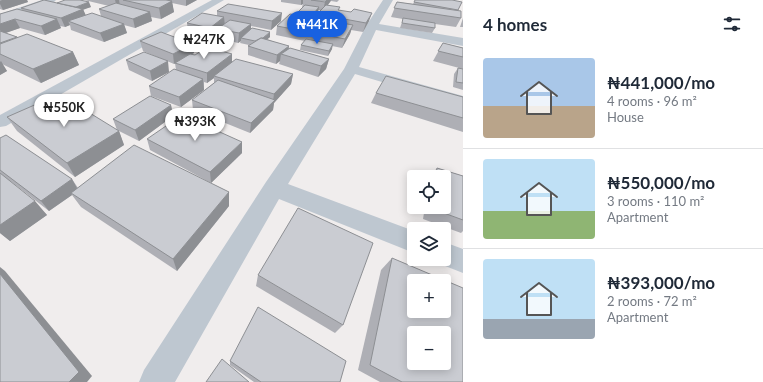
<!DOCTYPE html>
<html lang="en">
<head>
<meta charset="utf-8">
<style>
	body { margin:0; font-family:Lato,sans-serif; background:#f6f6f7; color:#1f2937; height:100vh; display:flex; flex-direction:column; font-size:15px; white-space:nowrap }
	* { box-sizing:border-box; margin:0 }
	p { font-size:13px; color:#747a83 }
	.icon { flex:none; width:22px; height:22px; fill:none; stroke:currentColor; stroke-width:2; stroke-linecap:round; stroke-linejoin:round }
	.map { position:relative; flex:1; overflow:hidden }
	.drawer { display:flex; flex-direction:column; background:#fff; width:300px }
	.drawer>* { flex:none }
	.tools { position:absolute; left:407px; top:170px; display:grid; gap:8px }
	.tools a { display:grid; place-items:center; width:44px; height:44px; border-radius:4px; background:#fff; box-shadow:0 2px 10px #0003; font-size:20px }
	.price { position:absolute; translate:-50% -34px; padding:0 9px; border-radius:14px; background:#fff; color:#222; font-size:13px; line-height:26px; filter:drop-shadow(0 1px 2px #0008) }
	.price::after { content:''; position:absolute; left:50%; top:24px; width:12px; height:9px; margin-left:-6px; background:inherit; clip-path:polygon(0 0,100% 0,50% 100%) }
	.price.current { background:#1861e0; color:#fff }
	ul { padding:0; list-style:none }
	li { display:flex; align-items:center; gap:12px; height:100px; padding:0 20px }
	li+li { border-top:1px solid #e0e1e3 }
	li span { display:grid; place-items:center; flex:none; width:112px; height:80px; border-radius:4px; color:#555 }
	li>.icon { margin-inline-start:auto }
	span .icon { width:48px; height:48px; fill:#fffc; stroke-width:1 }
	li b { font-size:17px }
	h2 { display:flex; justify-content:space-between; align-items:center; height:48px; padding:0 20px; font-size:17px }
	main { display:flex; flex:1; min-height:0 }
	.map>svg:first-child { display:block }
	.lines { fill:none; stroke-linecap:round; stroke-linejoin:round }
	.minor { fill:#bec7d0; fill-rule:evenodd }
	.wall { fill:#aeafb5; fill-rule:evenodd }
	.shaded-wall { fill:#8d8f93 }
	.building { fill:#caccd2; stroke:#8d8f93; fill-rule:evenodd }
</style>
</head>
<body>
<main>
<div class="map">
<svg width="463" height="382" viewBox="0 0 463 382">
	<rect width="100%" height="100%" fill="#f0eded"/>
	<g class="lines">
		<g class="minor">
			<polygon points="42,0 56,0 54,2 0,20 0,14"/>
			<polygon points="212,0 224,0 6,126 0,127 0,115"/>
			<polygon points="383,0 393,0 379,24 463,38 463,46 376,30 359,67 463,96 463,106 355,74 288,184 414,231 414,253 279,199 175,382 139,382 144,370 266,182 344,69 366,26"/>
			<polygon points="444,242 463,249 463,273 435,262 433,259 444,259"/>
		</g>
	</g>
	<g class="wall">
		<polygon points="0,0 27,0 28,2 3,10 0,9"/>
		<polygon points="84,0 197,0 186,6 172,3 174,12 161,19 151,17 152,21 135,28 124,25 127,33 104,42 71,30 70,25 65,27 60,26 61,28 45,35 20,28 5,33 18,37 73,52 79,65 41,83 2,64 7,71 0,75 0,14 22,10 21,8 57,3 91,7 83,9 85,15 101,16 99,9 109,6"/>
		<path d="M281 0H339L337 2 331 1 330 2 328 5 340 10 369 21 363 32 351 30 350 34 342 48 332 46V49L328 56 300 50 301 45 305 41 276 35 277 26 295 15 303 7H302L303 4 301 5 281 2ZM318 10H321L317 14 316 19 313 18 318 12Z"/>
		<polygon points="397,2 413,4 414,2 462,2 458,10 461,18 456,27 435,24 435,28 432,33 400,28 403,19 391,17"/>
		<polygon points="217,11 281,21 271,30 251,26 251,30 270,37 267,39 289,48 329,59 326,69 318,77 279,64 280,61 276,64 248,55 248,46 249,45 240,43 241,41 238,43 217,38 217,32 211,37 188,32 187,23 217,16"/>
		<polygon points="463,18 463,27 460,27"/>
		<polygon points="140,41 194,53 192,54 293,74 291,84 274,103 273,110 250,133 193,110 192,100 214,83 214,78 207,83 204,82 204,90 181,107 151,96 149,86 176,70 175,63 174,64 143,51"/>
		<polygon points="443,43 463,48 463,69 433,61"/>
		<polygon points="126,60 169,72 152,81 129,70"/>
		<polygon points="458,68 463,69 463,90 453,87 454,74"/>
		<polygon points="376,93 463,97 463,132 371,103"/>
		<polygon points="171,105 173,116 139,141 117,130 113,119"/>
		<polygon points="48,108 119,131 124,145 75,177 17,131 7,117"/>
		<polygon points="0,138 72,179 78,188 229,192 229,206 177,271 81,207 72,195 49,211 9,180 47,215 10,241 0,233"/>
		<polygon points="147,139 242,153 211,183 150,150"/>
		<polygon points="437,168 463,176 463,231 461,233 423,219 425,207 444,207 444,177 430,177"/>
		<polygon points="392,258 463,382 380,382 358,370 381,270"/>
		<polygon points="258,275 343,325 335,333 256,286"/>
		<polygon points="230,361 340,382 254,382 230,365"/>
	</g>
	<g class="shaded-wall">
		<polygon points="2,0 27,0 28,2 3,10 0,4 0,1"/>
		<polygon points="115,0 119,0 120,6 117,7"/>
		<polygon points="186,0 197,0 186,6"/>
		<polygon points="301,0 303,0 303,4 301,5"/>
		<polygon points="327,0 331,0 330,2 323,11 325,2"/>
		<polygon points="172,1 174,12 161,19 159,8"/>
		<polygon points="89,2 91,7 77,12 76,7"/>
		<polygon points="319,7 318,12 309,22 310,18"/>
		<polygon points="83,9 87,18 68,21 70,25 65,27 61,18"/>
		<polygon points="150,12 152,21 135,28 133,19"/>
		<polygon points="282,13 281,21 271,30 272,21"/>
		<polygon points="372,13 369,21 363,32 366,23"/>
		<polygon points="224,17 225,26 217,29 217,32 211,37 210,28"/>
		<polygon points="15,19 20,28 3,34 0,30 0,24"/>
		<polygon points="57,19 61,28 45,35 41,26"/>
		<polygon points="124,24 127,33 104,42 100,33"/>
		<polygon points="251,24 251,33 241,38 241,41 238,43 239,33"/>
		<polygon points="353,25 350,34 342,48 345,39"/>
		<polygon points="270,32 270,37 259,47 259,42"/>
		<polygon points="193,44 194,53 174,64 173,54"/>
		<polygon points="333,44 332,49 328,56 329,51"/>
		<polygon points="289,46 288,55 281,54 280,61 276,64 277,55"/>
		<polygon points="73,52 79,65 41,83 33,69"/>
		<polygon points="232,54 232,64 214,76 214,78 207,83 207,73"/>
		<polygon points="329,59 326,69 318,77 321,66"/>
		<polygon points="1,61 7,71 0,75 0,62"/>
		<polygon points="168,61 169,72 152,81 150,71"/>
		<polygon points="293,74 291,84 274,103 273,110 250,133 251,123 273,101 274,94"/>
		<polygon points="203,79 204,90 181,107 179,97"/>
		<polygon points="171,105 173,116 139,141 135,130"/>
		<polygon points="119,131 124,145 75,177 67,163"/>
		<polygon points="242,142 242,153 211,183 210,172"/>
		<polygon points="72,179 78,190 71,193 72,195 49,211 41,201"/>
		<polygon points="229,192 229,206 177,271 173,259"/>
		<polygon points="35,201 47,215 10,241 0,233 0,225"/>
		<polygon points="0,267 5,271 92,376 87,382 69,382 0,274"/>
	</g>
	<g class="building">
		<polygon points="44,0 83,9 61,18 21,8"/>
		<polygon points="65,0 80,0 89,2 76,7 57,3"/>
		<polygon points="123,0 166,0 172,1 159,8"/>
		<polygon points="311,0 327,0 325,2"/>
		<polygon points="415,0 452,0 462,2 458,10 414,2"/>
		<polygon points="397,2 461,11 461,18 394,8"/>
		<polygon points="116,3 150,12 133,19 99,9"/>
		<polygon points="228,4 282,13 272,21 217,11"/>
		<polygon points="305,5 319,7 310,18 295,15"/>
		<polygon points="326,5 340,7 338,10 351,12 354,9 372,13 366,23 317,14"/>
		<polygon points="17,9 57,19 41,26 15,19 0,24 0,14"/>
		<polygon points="92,13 124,24 100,33 68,21"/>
		<polygon points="202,13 224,17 210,28 187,23"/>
		<polygon points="290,14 353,25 345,39 277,26"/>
		<polygon points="403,18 435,23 435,28 402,23"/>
		<polygon points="230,20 251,24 239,33 217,29"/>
		<polygon points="252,28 270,32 263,38 261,38 255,41 241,38"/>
		<polygon points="0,31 17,37 0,43"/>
		<polygon points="161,32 193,44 173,54 140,41"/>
		<polygon points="27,34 73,52 33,69 0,54 0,44"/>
		<polygon points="261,38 289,46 277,55 248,46"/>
		<polygon points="306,39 333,44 329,51 301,45"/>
		<polygon points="443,43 463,48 463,57 438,51"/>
		<polygon points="207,47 232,54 207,73 175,63 190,54 195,55"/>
		<polygon points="290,48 329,59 321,66 281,54"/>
		<polygon points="144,52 168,61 150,71 126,60"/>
		<polygon points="236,59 293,74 274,94 214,76"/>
		<polygon points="458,68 463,69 463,83 456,82"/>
		<polygon points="174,69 203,79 179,97 149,86"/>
		<polygon points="386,76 463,97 463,118 376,93"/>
		<polygon points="218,80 275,100 251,123 192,100"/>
		<polygon points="150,96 171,105 135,130 113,119"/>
		<polygon points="67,99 119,131 67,163 7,117 39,103 48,108"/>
		<polygon points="182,115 242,142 210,172 147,139"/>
		<polygon points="6,135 72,179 41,201 0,170 0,138"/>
		<polygon points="134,145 229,192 173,259 71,193"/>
		<polygon points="437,168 463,176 463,220 433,209 433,207 444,207 444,177 436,177"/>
		<polygon points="0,173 35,201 0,225"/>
		<polygon points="298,208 373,243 343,325 258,275"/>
		<path d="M392 258 463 288V382H402L370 365ZM414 281H444V311H414ZM414 333H444V363H414Z"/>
		<polygon points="0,274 79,372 69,382 0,382"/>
		<polygon points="258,307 346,361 340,382 261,382 230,361"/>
		<polygon points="222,359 249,382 206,382"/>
	</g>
</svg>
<div class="tools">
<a><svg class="icon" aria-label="locate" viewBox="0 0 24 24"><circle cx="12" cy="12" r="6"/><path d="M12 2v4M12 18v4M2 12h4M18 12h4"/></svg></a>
<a><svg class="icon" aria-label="layers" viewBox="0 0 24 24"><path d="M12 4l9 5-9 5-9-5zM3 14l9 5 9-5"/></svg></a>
<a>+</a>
<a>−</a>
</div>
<b class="price current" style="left:317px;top:45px">₦441K</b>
<b class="price" style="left:204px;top:60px">₦247K</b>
<b class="price" style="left:64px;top:128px">₦550K</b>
<b class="price" style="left:195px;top:142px">₦393K</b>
</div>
<section class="drawer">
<h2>4 homes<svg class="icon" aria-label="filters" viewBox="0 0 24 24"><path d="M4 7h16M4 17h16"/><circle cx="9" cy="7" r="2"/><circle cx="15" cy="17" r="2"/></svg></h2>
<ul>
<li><span style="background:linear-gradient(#a9c7e8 60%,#b9a48a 0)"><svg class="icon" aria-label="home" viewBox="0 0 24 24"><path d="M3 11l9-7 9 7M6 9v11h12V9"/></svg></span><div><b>₦441,000/mo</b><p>4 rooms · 96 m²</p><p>House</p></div></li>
<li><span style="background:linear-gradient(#bfe0f5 65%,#8fb573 0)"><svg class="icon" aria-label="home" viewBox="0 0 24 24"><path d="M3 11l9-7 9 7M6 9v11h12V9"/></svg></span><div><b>₦550,000/mo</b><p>3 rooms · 110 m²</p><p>Apartment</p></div></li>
<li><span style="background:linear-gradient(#bfe0f5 75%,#9aa5b1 0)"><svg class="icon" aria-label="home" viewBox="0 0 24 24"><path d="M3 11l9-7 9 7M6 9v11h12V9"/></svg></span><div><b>₦393,000/mo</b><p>2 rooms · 72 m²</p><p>Apartment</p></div></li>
</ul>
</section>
</main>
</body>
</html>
